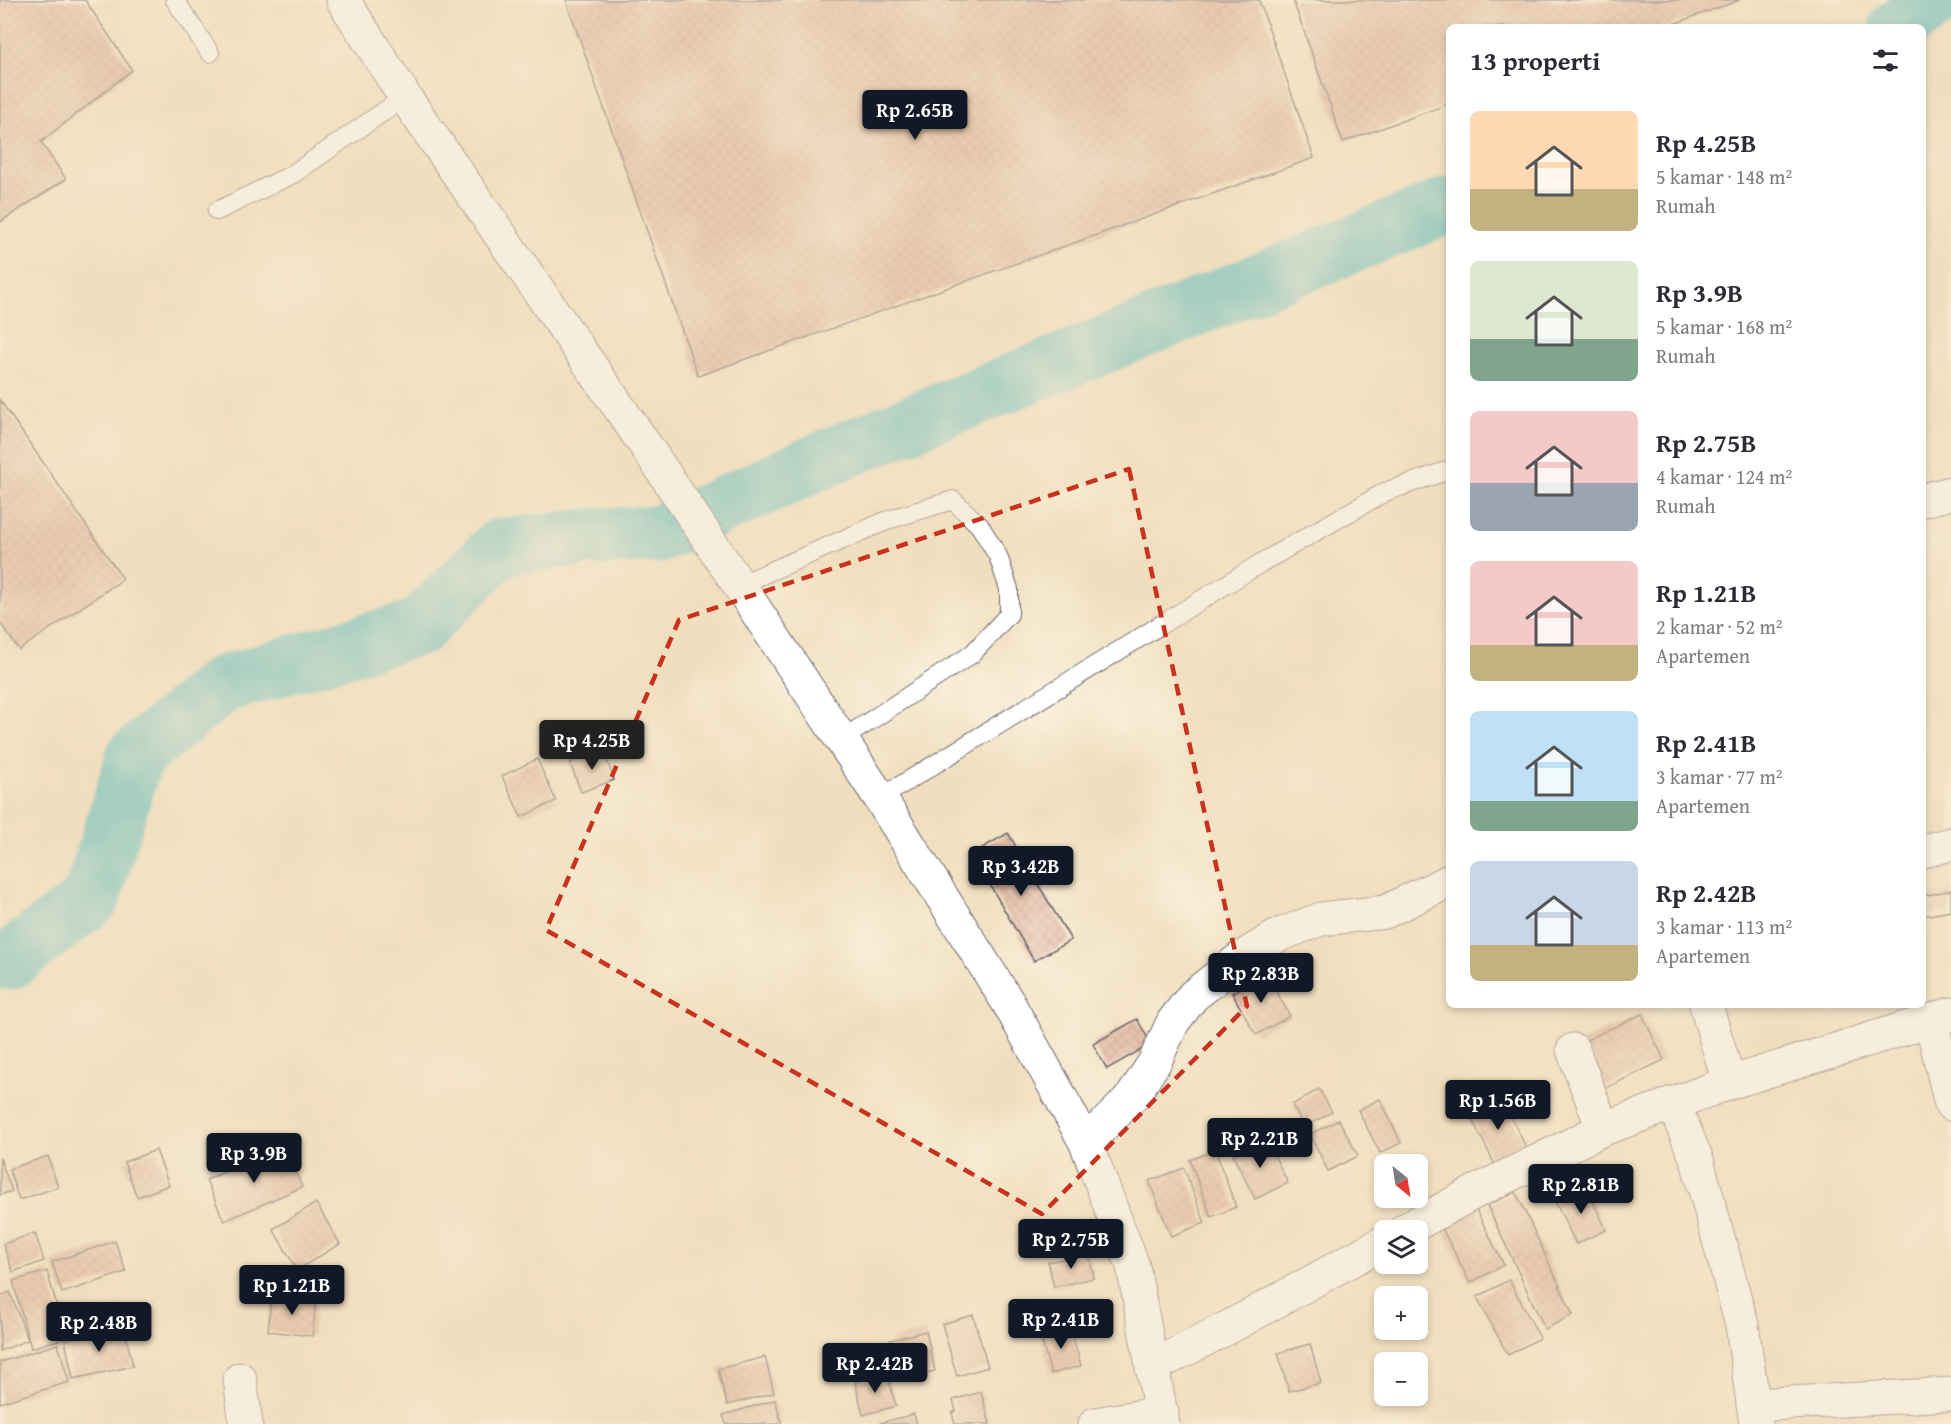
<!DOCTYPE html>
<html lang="id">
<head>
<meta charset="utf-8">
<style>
	body { margin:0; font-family:"Gentium Book Plus",serif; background:#f7f7f7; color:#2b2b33; height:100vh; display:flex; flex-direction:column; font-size:22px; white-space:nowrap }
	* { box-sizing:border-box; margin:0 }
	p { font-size:20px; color:#7c7c81 }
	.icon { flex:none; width:33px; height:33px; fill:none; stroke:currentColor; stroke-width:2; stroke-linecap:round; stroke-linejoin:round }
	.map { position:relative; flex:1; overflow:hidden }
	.side { position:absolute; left:1446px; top:24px; width:480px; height:984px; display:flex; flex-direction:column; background:#fff; border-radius:9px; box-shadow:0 3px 9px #0003 }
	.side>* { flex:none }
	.needle { width:39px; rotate:150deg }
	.fabs { position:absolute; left:1374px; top:1154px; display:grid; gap:12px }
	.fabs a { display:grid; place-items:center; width:54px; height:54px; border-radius:9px; background:#fff; box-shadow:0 3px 9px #0003; font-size:30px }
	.price { position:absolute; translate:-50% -51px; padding:0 14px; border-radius:6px; background:#111827; color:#fff; font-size:20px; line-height:39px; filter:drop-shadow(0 2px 3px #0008) }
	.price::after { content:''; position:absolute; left:50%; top:36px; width:18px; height:14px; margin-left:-9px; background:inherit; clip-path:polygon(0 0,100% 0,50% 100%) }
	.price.selected { background:#222; color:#fff }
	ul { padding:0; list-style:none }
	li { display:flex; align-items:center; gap:18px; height:150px; padding:0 24px }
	li span { display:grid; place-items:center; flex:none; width:168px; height:120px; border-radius:9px; color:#555 }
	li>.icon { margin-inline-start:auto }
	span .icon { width:72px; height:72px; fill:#fffc; stroke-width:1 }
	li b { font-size:26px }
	h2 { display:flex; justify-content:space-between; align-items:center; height:72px; padding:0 24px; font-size:26px }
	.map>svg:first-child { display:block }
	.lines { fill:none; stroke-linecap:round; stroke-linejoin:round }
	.river { stroke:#4cbac6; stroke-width:58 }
	.building { fill:url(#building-cross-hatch) }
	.service-casing { stroke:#6a6469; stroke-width:20 }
	.minor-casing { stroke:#6a6469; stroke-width:35 }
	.trunk-casing { stroke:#6a6469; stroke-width:35 }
	.service { stroke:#fff; stroke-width:18 }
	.minor { stroke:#fff; stroke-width:33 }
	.trunk { stroke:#fff; stroke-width:33 }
	.marked { fill:none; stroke:#c8321e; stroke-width:4.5; stroke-dasharray:12 8; stroke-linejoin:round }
</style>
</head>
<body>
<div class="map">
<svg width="1951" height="1424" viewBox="0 0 1951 1424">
	<defs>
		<pattern id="building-cross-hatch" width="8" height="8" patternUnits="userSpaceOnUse" patternTransform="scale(1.5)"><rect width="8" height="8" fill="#e1b29c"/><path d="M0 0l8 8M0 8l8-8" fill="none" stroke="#c19987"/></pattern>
	</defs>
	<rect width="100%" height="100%" fill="#fcf5e5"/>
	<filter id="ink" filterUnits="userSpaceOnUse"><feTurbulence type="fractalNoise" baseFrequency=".0167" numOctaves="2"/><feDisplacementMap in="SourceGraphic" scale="12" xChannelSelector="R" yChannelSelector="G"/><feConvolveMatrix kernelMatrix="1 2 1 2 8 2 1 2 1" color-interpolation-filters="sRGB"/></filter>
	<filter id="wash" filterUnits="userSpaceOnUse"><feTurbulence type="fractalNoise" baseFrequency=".008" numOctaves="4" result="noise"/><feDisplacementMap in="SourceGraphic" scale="24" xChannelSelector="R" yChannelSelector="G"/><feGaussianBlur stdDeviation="1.35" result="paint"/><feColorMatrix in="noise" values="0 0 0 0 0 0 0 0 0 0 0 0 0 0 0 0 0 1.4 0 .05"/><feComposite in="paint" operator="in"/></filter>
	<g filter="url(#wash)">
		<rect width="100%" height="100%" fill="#f0dfbe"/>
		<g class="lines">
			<g class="river">
				<polyline points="1898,27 1932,3 1933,0"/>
				<polyline points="0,960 9,961 91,899 135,756 223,684 419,627 500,547 588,537 656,535 850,448 1449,205"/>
			</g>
		</g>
		<g id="blocks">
			<g class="building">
				<polygon points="0,0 85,0 132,70 41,142 66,179 0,222"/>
				<polygon points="566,0 1259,0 1314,158 698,376"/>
				<polygon points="1293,0 1740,0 1665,27 1449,27 1449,104 1343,142"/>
				<polygon points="0,400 123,579 19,650 0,623"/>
				<polygon points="603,750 614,780 581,792 570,763"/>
				<polygon points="537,759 556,801 521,817 502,776"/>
				<polygon points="1008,833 1071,940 1034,961 972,854"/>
				<polygon points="1951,890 1951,911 1923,916 1923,896"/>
				<polygon points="1266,973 1290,1016 1256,1035 1232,993"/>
				<polygon points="1642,1014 1664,1060 1604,1089 1582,1042"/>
				<polygon points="1137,1019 1151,1044 1107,1069 1093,1044"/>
				<polygon points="1319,1089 1332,1112 1305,1127 1292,1105"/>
				<polygon points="1497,1089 1531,1157 1499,1173 1465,1105"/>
				<polygon points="1380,1099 1401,1143 1380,1153 1358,1110"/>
				<polygon points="1339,1120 1358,1156 1328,1171 1310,1134"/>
				<polygon points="1266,1139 1288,1183 1255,1199 1233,1155"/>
				<polygon points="284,1146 302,1187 224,1221 206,1180"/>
				<polygon points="156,1150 169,1185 137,1197 124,1162"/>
				<polygon points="1215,1150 1236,1207 1211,1217 1190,1160"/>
				<polygon points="48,1156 58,1187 19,1200 9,1169"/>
				<polygon points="0,1158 12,1191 0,1195"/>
				<polygon points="1184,1168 1205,1223 1171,1236 1149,1181"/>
				<polygon points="1586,1186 1606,1230 1576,1244 1555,1201"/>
				<polygon points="1516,1192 1573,1315 1545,1329 1487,1205"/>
				<polygon points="316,1203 340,1244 297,1270 273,1229"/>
				<polygon points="1474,1206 1504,1265 1470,1283 1440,1224"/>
				<polygon points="35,1233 44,1261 13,1272 3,1244"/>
				<polygon points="115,1241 126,1272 62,1293 52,1262"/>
				<polygon points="1089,1254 1094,1278 1054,1287 1048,1262"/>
				<polygon points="47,1271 66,1338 31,1348 13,1281"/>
				<polygon points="1509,1280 1540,1338 1508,1355 1477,1297"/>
				<polygon points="10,1292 28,1340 0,1351 0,1296"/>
				<polygon points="271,1297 316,1301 312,1336 268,1331"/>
				<polygon points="973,1315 988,1367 957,1376 942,1324"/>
				<polygon points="124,1327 133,1366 73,1379 65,1340"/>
				<polygon points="1070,1327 1081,1366 1051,1374 1040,1335"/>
				<polygon points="926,1331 935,1371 899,1379 890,1340"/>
				<polygon points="58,1344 69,1382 0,1403 0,1362"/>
				<polygon points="1310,1344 1321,1383 1289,1391 1278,1353"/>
				<polygon points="765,1357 774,1393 727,1405 718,1369"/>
				<polygon points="887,1373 896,1406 863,1415 855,1382"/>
				<polygon points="981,1392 990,1424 955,1424 952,1413 956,1411 953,1400"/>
				<polygon points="775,1400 782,1424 726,1424 723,1415"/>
				<polygon points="914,1414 917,1424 880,1424 880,1423"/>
			</g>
		</g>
	</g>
	<g filter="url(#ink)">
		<use href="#blocks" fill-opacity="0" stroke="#6a6469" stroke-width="1.5"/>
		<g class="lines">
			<g class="service-casing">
				<g id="service">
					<polyline points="175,0 210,53"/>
					<polyline points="217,211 293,174 405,97"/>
					<polyline points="739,585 888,520 953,500 980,526 998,556 1009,589 1009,614 972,654 841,740"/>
					<polyline points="880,798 1261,563 1385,492 1449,470"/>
				</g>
			</g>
			<g class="minor-casing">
				<g id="minor">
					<polyline points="1923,500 1951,493"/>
					<polyline points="1923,851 1951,844"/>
					<polyline points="1706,1005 1729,1083"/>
					<polyline points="1931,1021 1951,1104"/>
					<polyline points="1573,1050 1603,1129"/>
					<polyline points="1673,1103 1697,1160 1742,1325 1756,1424"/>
					<polyline points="1086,1143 1132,1097 1154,1063 1173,1022 1193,996 1241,958 1279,935 1321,919 1385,912 1449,881"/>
					<polyline points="1405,1230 1475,1192 1603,1129 1729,1083 1951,1014"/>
					<polyline points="1152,1367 1246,1318 1384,1242"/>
					<polyline points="240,1379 246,1424"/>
					<polyline points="1753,1405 1951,1394"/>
					<polyline points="1095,1424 1162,1413"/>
				</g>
			</g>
			<g class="trunk-casing">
				<polyline id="trunk" points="343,0 405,97 650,452 739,585 880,798 1009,1004 1086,1143 1133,1266 1163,1424"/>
			</g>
			<use href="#service" class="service"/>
			<use href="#minor" class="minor"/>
			<use href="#trunk" class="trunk"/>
		</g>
	</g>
	<path d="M0 0H1951V1424H0ZM1129 469 1247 1006 1042 1214 546 930 679 620Z" fill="#f0dfbe" fill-opacity=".55" fill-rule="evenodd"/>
	<path class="marked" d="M1129 469 1247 1006 1042 1214 546 930 679 620Z"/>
</svg>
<div class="fabs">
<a><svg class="needle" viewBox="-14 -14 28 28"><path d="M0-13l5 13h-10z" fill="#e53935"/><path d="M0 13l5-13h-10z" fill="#7c7c81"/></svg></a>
<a><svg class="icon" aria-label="layers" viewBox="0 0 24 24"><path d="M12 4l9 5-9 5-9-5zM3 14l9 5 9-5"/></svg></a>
<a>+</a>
<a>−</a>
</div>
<b class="price" style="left:915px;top:141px">Rp 2.65B</b>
<b class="price selected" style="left:592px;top:771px">Rp 4.25B</b>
<b class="price" style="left:1021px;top:897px">Rp 3.42B</b>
<b class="price" style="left:1261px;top:1004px">Rp 2.83B</b>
<b class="price" style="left:1498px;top:1131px">Rp 1.56B</b>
<b class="price" style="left:1260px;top:1169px">Rp 2.21B</b>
<b class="price" style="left:254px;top:1184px">Rp 3.9B</b>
<b class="price" style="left:1581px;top:1215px">Rp 2.81B</b>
<b class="price" style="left:1071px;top:1270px">Rp 2.75B</b>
<b class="price" style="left:292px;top:1316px">Rp 1.21B</b>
<b class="price" style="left:1061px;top:1350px">Rp 2.41B</b>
<b class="price" style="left:99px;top:1353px">Rp 2.48B</b>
<b class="price" style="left:875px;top:1394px">Rp 2.42B</b>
<section class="side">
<h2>13 properti<svg class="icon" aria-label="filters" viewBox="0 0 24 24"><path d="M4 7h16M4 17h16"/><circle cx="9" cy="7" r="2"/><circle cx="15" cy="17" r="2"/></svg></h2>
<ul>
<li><span style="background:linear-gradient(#ffd9b3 65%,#c2b280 0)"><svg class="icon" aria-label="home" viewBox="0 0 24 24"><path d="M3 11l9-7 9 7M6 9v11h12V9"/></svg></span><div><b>Rp 4.25B</b><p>5 kamar · 148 m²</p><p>Rumah</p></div></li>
<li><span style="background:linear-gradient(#dfe7d0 65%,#7fa58c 0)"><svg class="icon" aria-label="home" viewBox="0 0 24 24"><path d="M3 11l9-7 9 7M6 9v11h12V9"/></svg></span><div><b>Rp 3.9B</b><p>5 kamar · 168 m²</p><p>Rumah</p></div></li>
<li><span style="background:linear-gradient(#f6c9c9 60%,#9aa5b1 0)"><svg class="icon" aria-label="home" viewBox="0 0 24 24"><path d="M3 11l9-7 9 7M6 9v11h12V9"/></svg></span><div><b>Rp 2.75B</b><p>4 kamar · 124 m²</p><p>Rumah</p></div></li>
<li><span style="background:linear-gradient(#f6c9c9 70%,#c2b280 0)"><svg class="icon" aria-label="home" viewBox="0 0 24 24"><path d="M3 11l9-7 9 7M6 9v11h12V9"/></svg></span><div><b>Rp 1.21B</b><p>2 kamar · 52 m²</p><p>Apartemen</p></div></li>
<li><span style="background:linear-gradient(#bfe0f5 75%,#7fa58c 0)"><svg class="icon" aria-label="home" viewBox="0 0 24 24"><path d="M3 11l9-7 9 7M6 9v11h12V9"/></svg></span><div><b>Rp 2.41B</b><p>3 kamar · 77 m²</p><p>Apartemen</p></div></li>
<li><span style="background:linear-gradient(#c9d6e8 70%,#c2b280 0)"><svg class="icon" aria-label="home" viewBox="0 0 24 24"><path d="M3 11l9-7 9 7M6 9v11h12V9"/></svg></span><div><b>Rp 2.42B</b><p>3 kamar · 113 m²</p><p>Apartemen</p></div></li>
</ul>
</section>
</div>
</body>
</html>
